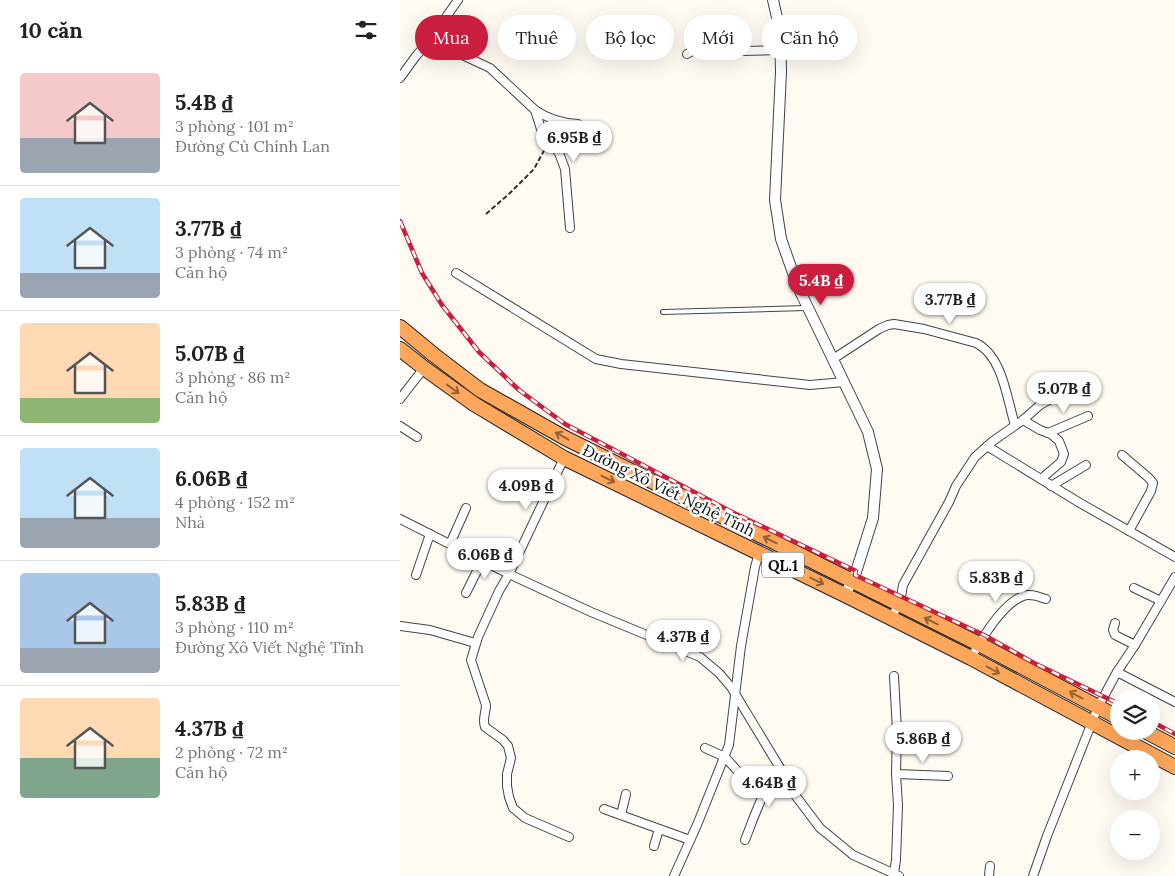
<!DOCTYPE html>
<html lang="vi">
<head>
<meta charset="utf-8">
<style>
	body { margin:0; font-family:Lora,serif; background:#f2f2f2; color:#222; height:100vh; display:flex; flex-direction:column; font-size:19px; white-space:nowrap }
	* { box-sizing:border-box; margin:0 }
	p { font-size:16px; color:#767676 }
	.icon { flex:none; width:28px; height:28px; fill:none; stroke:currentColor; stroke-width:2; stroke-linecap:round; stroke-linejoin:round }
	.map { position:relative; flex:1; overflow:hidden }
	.panel { display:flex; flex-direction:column; background:#fff; width:400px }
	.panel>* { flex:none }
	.guide { position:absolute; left:15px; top:15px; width:475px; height:45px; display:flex; gap:10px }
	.controls { position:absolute; left:710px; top:690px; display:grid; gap:10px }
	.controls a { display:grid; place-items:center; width:50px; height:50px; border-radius:50%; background:#fff; box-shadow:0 5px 20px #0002; font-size:25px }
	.price { position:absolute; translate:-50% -42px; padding:0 11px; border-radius:18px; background:#fff; color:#222; font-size:16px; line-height:32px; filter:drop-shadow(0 1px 2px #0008) }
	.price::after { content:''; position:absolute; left:50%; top:30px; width:15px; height:11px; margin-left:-8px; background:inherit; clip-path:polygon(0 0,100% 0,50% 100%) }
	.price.on { background:#cb1d3d; color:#fff }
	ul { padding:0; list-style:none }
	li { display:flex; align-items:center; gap:15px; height:125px; padding:0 20px }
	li+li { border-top:1px solid #e0e0e0 }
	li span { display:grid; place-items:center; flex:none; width:140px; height:100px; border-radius:5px; color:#555 }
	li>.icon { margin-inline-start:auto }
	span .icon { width:60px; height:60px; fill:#fffc; stroke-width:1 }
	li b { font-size:21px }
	h2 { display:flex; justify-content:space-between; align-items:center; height:60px; padding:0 20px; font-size:21px }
	.pill { padding:0 18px; border-radius:22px; background:#fff; box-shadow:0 5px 20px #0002; font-size:18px; line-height:45px }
	.pill.on { background:#cb1d3d; color:#fff }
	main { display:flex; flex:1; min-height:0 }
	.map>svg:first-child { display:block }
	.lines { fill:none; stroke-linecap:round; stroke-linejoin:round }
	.service-casing { stroke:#434343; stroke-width:6 }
	.minor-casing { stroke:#434343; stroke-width:10 }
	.tertiary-casing { stroke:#434343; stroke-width:12 }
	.trunk-casing { stroke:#212121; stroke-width:16 }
	.path { stroke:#323232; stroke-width:2; stroke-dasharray:5 2.5; stroke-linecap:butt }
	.service { stroke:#fff; stroke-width:4 }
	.minor { stroke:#fff; stroke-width:8 }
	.tertiary { stroke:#fff; stroke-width:10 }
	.trunk { stroke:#fea65a; stroke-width:14 }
	.rail-casing { stroke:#cb1d3d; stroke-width:4.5 }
	.rail { stroke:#fff; stroke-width:2.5; stroke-dasharray:8; stroke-linecap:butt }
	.oneway { stroke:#936239 }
	.labels { text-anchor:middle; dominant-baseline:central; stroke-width:5; stroke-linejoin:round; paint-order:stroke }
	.shield { fill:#fff; stroke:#585858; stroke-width:1 }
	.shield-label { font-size:15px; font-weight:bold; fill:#101010 }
	.street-label { font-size:16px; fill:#101010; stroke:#fff }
</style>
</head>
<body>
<main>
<section class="panel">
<h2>10 căn<svg class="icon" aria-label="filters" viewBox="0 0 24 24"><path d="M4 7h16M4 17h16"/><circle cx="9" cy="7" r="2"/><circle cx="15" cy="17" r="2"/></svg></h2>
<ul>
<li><span style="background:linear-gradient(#f6c9c9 65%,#9aa5b1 0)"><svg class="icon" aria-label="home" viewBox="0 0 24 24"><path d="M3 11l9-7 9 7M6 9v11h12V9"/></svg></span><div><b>5.4B ₫</b><p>3 phòng · 101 m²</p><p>Đường Cù Chính Lan</p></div></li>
<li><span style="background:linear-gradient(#bfe0f5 75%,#9aa5b1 0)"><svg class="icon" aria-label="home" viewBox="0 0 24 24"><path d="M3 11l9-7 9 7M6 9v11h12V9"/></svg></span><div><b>3.77B ₫</b><p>3 phòng · 74 m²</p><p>Căn hộ</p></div></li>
<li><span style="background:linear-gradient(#ffd9b3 75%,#8fb573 0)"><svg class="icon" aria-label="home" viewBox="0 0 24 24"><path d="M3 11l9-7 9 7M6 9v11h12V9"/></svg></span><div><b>5.07B ₫</b><p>3 phòng · 86 m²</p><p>Căn hộ</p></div></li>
<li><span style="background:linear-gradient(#bfe0f5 70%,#9aa5b1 0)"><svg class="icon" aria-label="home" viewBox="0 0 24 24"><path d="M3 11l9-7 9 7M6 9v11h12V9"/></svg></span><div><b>6.06B ₫</b><p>4 phòng · 152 m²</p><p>Nhà</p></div></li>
<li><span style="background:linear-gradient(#a9c7e8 75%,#9aa5b1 0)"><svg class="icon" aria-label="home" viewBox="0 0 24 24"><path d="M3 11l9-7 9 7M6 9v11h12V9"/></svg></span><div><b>5.83B ₫</b><p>3 phòng · 110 m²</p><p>Đường Xô Viết Nghệ Tĩnh</p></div></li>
<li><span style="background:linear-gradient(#ffd9b3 60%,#7fa58c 0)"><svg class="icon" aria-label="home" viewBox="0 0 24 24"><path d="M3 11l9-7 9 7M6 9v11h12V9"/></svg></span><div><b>4.37B ₫</b><p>2 phòng · 72 m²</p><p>Căn hộ</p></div></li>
</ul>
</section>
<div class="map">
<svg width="775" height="876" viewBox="0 0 775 876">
	<rect width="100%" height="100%" fill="#fffbf3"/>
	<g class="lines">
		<g class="service-casing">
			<polyline id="service" points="263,312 406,308"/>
		</g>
		<g class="minor-casing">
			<g id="minor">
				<path d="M30 40 90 68 135 110C148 119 162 123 178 124"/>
				<polyline points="287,54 296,49 304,46 342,51 380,50"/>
				<polyline points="0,78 16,56 30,40 58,0"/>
				<polyline points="135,110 141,129 159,153 165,169 170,228"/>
				<polyline points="56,273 196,359 221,364 410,385 444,382"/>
				<path d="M433 359 479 329 488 325 494 324 524 329 576 343C603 356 607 400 615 425"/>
				<polyline points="0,399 24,368"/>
				<polyline points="623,420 640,430 651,434 659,441 664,454 661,462 641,479"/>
				<polyline points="0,426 17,437"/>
				<polyline points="648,433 688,416"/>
				<polyline points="587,446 680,503 775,557"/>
				<polyline points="722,455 749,478 753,483 751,491 729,531"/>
				<path d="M164 458 109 574 99 591 78 637 71 660 86 705C86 712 82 720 85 727L103 740 108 746 111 758 107 774V786L109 797 113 808 125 818 169 837"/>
				<polyline points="651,486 686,465"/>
				<polyline points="0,519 109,574 191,612 300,657 319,673 331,687 380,768 392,791 420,828 453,855 499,876"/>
				<polyline points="50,544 66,508"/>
				<polyline points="16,575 30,534"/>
				<polyline points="734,588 761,601"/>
				<polyline points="66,593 79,567 81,560"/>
				<polyline points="492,618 501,597 503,585 549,502 556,486 575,457 593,441 623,420 640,405 685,380"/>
				<polyline points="715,623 713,630 715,635 735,645"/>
				<polyline points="0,626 30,630 75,643"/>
				<path d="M571 658C582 638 602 604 623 596 631 593 639 597 646 599"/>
				<polyline points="717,672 775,702"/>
				<polyline points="305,748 325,757 341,775"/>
				<polyline points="496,774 548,776"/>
				<polyline points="204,809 290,840"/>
				<polyline points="221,815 226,794"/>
				<path d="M345 840C355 815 363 789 380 768"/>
				<polyline points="254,846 259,829"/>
				<polyline points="494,873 496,860 498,805 496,774 497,731 494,676"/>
				<polyline points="274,876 297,825 329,745 341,646 355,567 359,553"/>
				<polyline points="589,876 590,866"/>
				<polyline points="633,876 647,836 698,707 717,672 735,645 775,577"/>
			</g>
		</g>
		<g class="tertiary-casing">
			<polyline id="tertiary" points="373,0 380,31 381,72 375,200 381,239 398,287 468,432 477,469 473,518 455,575 445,595"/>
		</g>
		<g class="trunk-casing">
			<g id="trunk">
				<polyline points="0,327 34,355 80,390 165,438 579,644 719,718"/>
				<polyline points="0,349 24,368 74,404 164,458 445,595 571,658 775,767"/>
				<polyline points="745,731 775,747"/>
			</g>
		</g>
		<polyline class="path" points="86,214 110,193 134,169 146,147"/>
		<use href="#service" class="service"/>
		<use href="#minor" class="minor"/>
		<use href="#tertiary" class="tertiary"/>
		<use href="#trunk" class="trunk"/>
		<g class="rail-casing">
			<g id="rail">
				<polyline points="0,221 22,273 42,305 79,352 119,390 165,424 332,512 456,571 455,575 584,635 634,663 719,704"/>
				<polyline points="751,721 775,734"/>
			</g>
		</g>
		<use href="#rail" class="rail"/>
	</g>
	<defs><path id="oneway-shaft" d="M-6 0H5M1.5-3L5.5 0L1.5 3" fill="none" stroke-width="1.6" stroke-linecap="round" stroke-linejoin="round" transform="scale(1.25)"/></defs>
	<g class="oneway">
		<use href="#oneway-shaft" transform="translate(53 389) rotate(36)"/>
		<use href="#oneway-shaft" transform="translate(162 436) rotate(-151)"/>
		<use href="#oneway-shaft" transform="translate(208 479) rotate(26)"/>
		<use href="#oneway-shaft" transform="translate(370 540) rotate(-154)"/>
		<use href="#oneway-shaft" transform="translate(417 581) rotate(26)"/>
		<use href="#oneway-shaft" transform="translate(531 621) rotate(-154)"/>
		<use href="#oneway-shaft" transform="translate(593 670) rotate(28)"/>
		<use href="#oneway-shaft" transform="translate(676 695) rotate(-152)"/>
	</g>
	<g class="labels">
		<rect class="shield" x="362" y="552.5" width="42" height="25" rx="4"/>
		<g class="shield-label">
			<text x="383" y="565">QL.1</text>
		</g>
		<g class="street-label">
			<text transform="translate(269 490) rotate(26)">Đường Xô Viết Nghệ Tĩnh</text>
		</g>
	</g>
</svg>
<div class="controls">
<a><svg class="icon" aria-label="layers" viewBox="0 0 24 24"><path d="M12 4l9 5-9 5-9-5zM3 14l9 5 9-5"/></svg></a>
<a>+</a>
<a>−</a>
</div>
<b class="price" style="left:174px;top:163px">6.95B ₫</b>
<b class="price on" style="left:421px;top:306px">5.4B ₫</b>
<b class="price" style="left:550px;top:325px">3.77B ₫</b>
<b class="price" style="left:664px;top:414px">5.07B ₫</b>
<b class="price" style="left:126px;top:511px">4.09B ₫</b>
<b class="price" style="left:85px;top:580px">6.06B ₫</b>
<b class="price" style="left:596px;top:603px">5.83B ₫</b>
<b class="price" style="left:283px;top:662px">4.37B ₫</b>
<b class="price" style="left:523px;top:764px">5.86B ₫</b>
<b class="price" style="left:369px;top:808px">4.64B ₫</b>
<div class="guide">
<a class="pill on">Mua</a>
<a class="pill">Thuê</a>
<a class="pill">Bộ lọc</a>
<a class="pill">Mới</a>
<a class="pill">Căn hộ</a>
</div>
</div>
</main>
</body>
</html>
